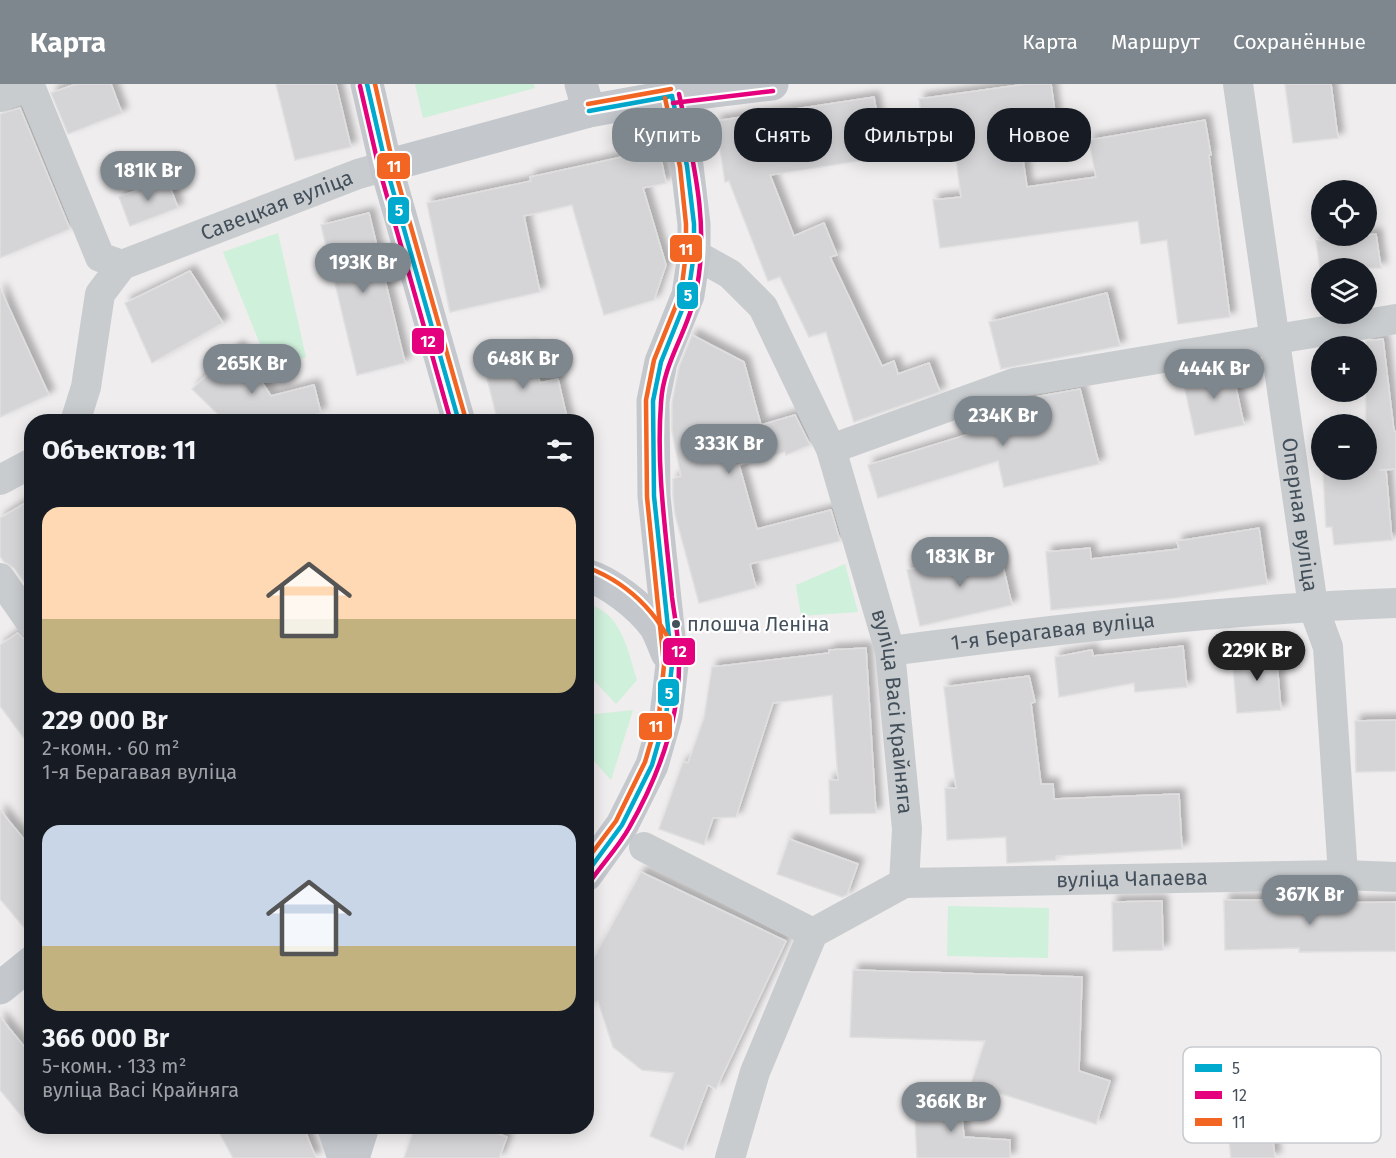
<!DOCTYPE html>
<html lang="ru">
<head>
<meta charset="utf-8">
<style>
	body { margin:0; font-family:"Fira Sans",sans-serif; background:#20242c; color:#f1f3f6; height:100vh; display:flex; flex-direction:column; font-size:22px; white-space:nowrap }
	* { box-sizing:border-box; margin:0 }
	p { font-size:20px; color:#9ea1a6 }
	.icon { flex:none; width:33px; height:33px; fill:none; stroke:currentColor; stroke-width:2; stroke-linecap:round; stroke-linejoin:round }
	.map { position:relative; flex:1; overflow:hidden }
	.panel { position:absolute; left:24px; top:330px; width:570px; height:720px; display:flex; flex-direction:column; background:#171b24; border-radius:24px; box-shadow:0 3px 15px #0003 }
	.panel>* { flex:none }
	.guide { position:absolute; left:612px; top:24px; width:570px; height:54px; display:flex; gap:12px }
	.fabs { position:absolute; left:1311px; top:96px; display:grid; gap:12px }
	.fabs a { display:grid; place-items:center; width:66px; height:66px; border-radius:50%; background:#171b24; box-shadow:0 3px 15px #0003; font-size:30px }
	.price { position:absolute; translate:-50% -51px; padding:0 14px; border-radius:21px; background:#7f878e; color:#fff; font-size:20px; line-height:39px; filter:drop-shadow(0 2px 3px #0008) }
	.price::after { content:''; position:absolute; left:50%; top:36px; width:18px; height:14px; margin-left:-9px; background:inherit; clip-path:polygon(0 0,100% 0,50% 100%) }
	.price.selected { background:#222; color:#fff }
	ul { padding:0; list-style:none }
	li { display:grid; align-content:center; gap:12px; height:318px; padding:0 18px }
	li span { display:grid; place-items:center; height:186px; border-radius:18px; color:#555 }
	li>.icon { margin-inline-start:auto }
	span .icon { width:108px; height:108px; fill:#fffc; stroke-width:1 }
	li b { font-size:26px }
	h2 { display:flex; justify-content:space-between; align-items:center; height:72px; padding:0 18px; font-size:26px }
	.pill { padding:0 21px; border-radius:24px; background:#171b24; box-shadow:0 3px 15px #0003; font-size:21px; line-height:54px }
	.pill.selected { background:#7f878e; color:#fff }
	header { display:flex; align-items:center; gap:36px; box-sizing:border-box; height:84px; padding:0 30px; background:#7f878e; color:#fff }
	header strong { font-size:28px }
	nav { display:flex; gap:33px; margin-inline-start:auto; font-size:21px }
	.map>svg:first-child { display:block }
	.green { fill:#cff0db }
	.building { fill:#d5d5d7; stroke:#e0dfe0; stroke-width:1.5; filter:url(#shadow) }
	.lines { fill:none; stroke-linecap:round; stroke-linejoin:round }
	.minor { stroke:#c9cccf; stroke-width:30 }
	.major { stroke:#c4c8cd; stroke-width:33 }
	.bus-1-casing { stroke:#fff; stroke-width:9 }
	.bus-2-casing { stroke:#fff; stroke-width:9 }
	.bus-3-casing { stroke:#fff; stroke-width:9 }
	.bus-1 { stroke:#00a9ce; stroke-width:4.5 }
	.bus-2 { stroke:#e5007d; stroke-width:4.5 }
	.bus-3 { stroke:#f26522; stroke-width:4.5 }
	.bus-dot { fill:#43505b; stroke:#fff; stroke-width:2 }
	.labels { text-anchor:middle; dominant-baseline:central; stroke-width:4.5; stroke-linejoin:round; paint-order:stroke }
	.bus-label { font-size:20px; fill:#43505b; stroke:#fff; text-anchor:start }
	.street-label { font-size:21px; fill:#43505b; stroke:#fff }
	.key { fill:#fff; stroke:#c7cace; stroke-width:1.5 }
	.key-label { font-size:16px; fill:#43505b }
	.line-badge { stroke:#fff; stroke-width:2 }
	.badge-label { font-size:16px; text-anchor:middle; font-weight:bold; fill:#fff }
</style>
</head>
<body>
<header>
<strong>Карта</strong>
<nav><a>Карта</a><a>Маршрут</a><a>Сохранённые</a></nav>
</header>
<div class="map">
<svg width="1396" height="1074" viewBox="0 0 1396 1074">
	<defs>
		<filter id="shadow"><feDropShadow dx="5.5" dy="-5.5" stdDeviation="3" flood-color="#0004"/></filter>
	</defs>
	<rect width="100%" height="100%" fill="#efeded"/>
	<g class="green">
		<polygon points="415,0 534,0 535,4 423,34"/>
		<polygon points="278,149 306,273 270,285 223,168"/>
		<polygon points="845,480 858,528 801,532 796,501"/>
		<path d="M586 519C622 529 627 565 637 596L616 620 589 591 592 567 587 557Z"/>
		<polygon points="633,626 611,696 587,669 587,631"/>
		<polygon points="948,822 1049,824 1048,874 947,872"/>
	</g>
	<g class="building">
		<polygon points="76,0 111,0 122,29 68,50 51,9"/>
		<polygon points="276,0 336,0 351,63 295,76"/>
		<polygon points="1026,0 1051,0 1058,50 1020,55 1027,103 1096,93 1089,56 1205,36 1211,71 1209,71 1230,233 1178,240 1167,156 1141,160 1138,137 940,164 933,116 961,113 955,66 927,70 919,15"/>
		<polygon points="1285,0 1331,0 1338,54 1293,59"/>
		<polygon points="874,13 884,73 770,91 794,152 824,139 837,171 830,173 882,282 894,277 898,290 929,279 940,308 854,338 826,248 809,253 780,193 768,197 729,97 725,98 716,37"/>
		<polygon points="20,24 70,145 0,174 0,30"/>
		<polygon points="659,65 666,99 643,104 666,181 654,216 604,231 572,121 524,132 540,208 450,228 427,119 531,97 530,93"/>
		<polygon points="167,95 178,124 130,142 119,113"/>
		<polygon points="369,129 405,279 357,291 321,141"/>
		<polygon points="1376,150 1381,184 1320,184 1316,157"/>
		<polygon points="190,187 223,239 152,279 125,219"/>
		<polygon points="0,204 49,311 0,333"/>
		<polygon points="1107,209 1120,262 1001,285 989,238"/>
		<polygon points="692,251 744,278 761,341 795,331 810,361 786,371 785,368 739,381 757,445 831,426 840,457 750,480 756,504 699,519 675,430 673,411 673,395 681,392 672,347 672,319 679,283"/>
		<polygon points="1383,255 1394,347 1396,347 1396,385 1379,386 1386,386 1392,456 1334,461 1332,443 1326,443 1323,386 1366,386 1366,257"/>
		<polygon points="238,262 271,312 314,301 321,329 290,338 226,338 192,305"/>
		<polygon points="531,263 540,299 558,295 568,338 498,338 482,274"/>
		<polygon points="1231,280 1244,341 1195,351 1183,296 1200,293 1199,286"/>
		<polygon points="1080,305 1099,380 1004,403 998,377 878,414 868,381 989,344 987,334 1011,328 1009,319 1018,316"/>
		<polygon points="32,415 32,509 14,484 4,478 0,472 0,434"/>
		<polygon points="1259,444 1267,500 1176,514 1051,526 1046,468 1090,464 1091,475 1179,465 1177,457"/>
		<polygon points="999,465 1012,521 920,542 907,486"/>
		<polygon points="18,549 24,555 32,557 32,665 0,622 0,561"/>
		<polygon points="1183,562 1187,603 1135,608 1134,599 1059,613 1055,573 1092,566 1093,572"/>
		<polygon points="866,564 876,729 830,730 829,696 838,696 832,611 773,619 736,733 713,734 704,761 659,745 683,678 688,679 704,634 712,583 829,569 829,566"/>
		<polygon points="1276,567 1281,626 1237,629 1232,571"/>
		<polygon points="1029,592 1035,618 1031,619 1041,700 1053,700 1054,715 1179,710 1182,765 1056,772 1056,776 1007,779 1006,753 947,756 945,704 956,704 944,603"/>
		<polygon points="1396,636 1396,687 1356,688 1355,637"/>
		<polygon points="0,726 32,765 32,853 0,815"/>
		<polygon points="789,755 858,780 847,811 842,813 777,790"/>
		<polygon points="641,788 786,857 716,1005 708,1001 683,1066 650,1052 674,989 642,986 613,963 598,917 586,925 586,888"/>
		<polygon points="1224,816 1274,816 1274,820 1396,818 1396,867 1299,868 1299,864 1225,866"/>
		<polygon points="1162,817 1163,866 1113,867 1112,818"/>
		<polygon points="853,886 1082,893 1079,987 1110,997 1096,1040 971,1000 985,957 850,953"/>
		<polygon points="0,933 32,972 32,1045 0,1006"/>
		<polygon points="960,1012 964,1053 1010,1056 1010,1074 917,1074 914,1015"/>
		<polygon points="1271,1041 1275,1074 1231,1074 1228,1046"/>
		<polygon points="216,1042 303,1042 316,1074 233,1074"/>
		<polygon points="415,1042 475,1042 507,1053 499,1074 404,1074"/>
	</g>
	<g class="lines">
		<g class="minor">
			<path id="s1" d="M1238 0 1313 522 1328 563 1343 791"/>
			<polyline points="0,13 30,2 100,173 122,181"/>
			<path id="s2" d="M694 170 730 190 763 223 831 365 890 567 907 745 904 799 813 849 755 988 730 1074"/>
			<path id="s3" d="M75 338 86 303 100 210 122 181 358 90 386 82"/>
			<polyline points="831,365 1014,299 1396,235"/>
			<polyline points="0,396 32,379"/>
			<polyline points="0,494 32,540"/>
			<path id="s4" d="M890 567C1058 545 1227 525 1396 519"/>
			<polyline points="644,763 813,849"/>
			<path id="s5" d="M904 799 1343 791 1396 793"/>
		</g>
		<g class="major">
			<polyline points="367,0 386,82 459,338"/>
			<polyline points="581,0 589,27"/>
			<polyline points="386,82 589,27 672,12 772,0"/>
			<path d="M586 491C610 498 640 522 655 542 660 550 663 560 667 569"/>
			<polyline points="586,791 622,741 652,681 666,632 672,581 654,412 653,317 661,278 688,211 694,170 694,140 687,82 672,12"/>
			<polyline points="0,904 32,878"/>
			<polyline points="333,1042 344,1074"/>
			<polyline points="353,1074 363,1042"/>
		</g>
		<g class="bus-1-casing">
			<g id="bus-1">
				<polyline points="367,0 386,82 459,338"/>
				<polyline points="589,27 672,12"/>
				<polyline points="586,790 622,741 652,681 666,632 672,581 654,412 653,317 661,278 688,211 694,170 694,140 687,82 672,12"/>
			</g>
		</g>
		<g class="bus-2-casing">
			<g id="bus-2">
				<polyline points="360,2 379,84 451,338"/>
				<polyline points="673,19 773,7"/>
				<path d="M592 795C604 778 619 762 629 744 657 695 679 638 679 581 680 559 675 536 672 513 666 449 656 384 661 319 663 279 687 249 695 212 711 145 693 76 679 10"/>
			</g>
		</g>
		<g class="bus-3-casing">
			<g id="bus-3">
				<polyline points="375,0 393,80 466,336"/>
				<polyline points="588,20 671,5"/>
				<path d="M589 484C632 501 666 536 679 581"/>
				<polyline points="586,777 616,737 645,678 659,631 664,581 647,413 646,316 654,276 681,209 686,169 686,140 680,83 665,14"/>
			</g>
		</g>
		<use href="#bus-1" class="bus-1"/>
		<use href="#bus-2" class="bus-2"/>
		<use href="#bus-3" class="bus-3"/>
	</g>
	<circle class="bus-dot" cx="676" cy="540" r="5"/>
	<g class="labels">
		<g class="bus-label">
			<text x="687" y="540">плошча Леніна</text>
		</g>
		<g class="street-label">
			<text stroke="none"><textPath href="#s3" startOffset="333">Савецкая вуліца</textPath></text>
			<text stroke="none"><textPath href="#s1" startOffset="435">Оперная вуліца</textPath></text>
			<text stroke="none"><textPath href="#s4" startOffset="164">1-я Берагавая вуліца</textPath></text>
			<text stroke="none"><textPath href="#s2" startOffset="516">вуліца Васі Крайняга</textPath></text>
			<text stroke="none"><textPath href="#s5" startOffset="228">вуліца Чапаева</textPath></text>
		</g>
	</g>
	<rect x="1183" y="963" width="198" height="96" rx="9" class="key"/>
	<rect x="1195" y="980" width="27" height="8" fill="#00a9ce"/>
	<rect x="1195" y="1007" width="27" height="8" fill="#e5007d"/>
	<rect x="1195" y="1034" width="27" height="8" fill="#f26522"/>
	<g class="key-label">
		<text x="1232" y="990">5</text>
		<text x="1232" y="1017">12</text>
		<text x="1232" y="1044">11</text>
	</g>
	<g class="line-badge">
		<rect x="376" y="68" width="35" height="28" rx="6" fill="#f26522"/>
		<rect x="387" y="112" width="23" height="29" rx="6" fill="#00a9ce"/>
		<rect x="669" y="150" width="34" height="29" rx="6" fill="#f26522"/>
		<rect x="676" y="197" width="23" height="29" rx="6" fill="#00a9ce"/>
		<rect x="411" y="243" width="34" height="28" rx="6" fill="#e5007d"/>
		<rect x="662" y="553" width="34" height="29" rx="6" fill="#e5007d"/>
		<rect x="657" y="594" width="23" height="29" rx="6" fill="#00a9ce"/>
		<rect x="638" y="628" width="35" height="29" rx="6" fill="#f26522"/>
	</g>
	<g class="badge-label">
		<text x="394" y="88">11</text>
		<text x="399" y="132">5</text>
		<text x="686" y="171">11</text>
		<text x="688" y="217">5</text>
		<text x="428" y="263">12</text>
		<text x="679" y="573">12</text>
		<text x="669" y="615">5</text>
		<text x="656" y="648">11</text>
	</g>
</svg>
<div class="fabs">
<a><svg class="icon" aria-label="locate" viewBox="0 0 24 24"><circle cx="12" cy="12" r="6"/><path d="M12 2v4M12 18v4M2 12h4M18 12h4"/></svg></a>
<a><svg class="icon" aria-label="layers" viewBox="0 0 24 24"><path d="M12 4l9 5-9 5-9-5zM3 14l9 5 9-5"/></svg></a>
<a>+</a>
<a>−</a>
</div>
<b class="price" style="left:148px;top:118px">181K Br</b>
<b class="price" style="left:363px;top:210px">193K Br</b>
<b class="price" style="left:523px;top:306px">648K Br</b>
<b class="price" style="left:252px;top:311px">265K Br</b>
<b class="price" style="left:1214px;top:316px">444K Br</b>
<b class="price" style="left:1003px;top:363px">234K Br</b>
<b class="price" style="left:729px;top:391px">333K Br</b>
<b class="price" style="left:960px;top:504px">183K Br</b>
<b class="price selected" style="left:1257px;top:598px">229K Br</b>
<b class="price" style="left:1310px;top:842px">367K Br</b>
<b class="price" style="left:951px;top:1049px">366K Br</b>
<div class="guide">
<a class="pill selected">Купить</a>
<a class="pill">Снять</a>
<a class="pill">Фильтры</a>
<a class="pill">Новое</a>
</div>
<section class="panel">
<h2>Объектов: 11<svg class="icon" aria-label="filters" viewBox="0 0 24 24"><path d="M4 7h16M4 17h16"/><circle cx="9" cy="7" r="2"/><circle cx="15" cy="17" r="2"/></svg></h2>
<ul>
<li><span style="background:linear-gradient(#ffd9b3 60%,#c2b280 0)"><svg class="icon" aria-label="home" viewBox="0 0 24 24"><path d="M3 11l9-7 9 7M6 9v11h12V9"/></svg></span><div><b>229 000 Br</b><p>2-комн. · 60 m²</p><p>1-я Берагавая вуліца</p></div></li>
<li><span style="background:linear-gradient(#c9d6e8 65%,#c2b280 0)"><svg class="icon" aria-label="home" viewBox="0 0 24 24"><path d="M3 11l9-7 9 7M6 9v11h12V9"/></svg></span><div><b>366 000 Br</b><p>5-комн. · 133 m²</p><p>вуліца Васі Крайняга</p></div></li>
</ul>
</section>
</div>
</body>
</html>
